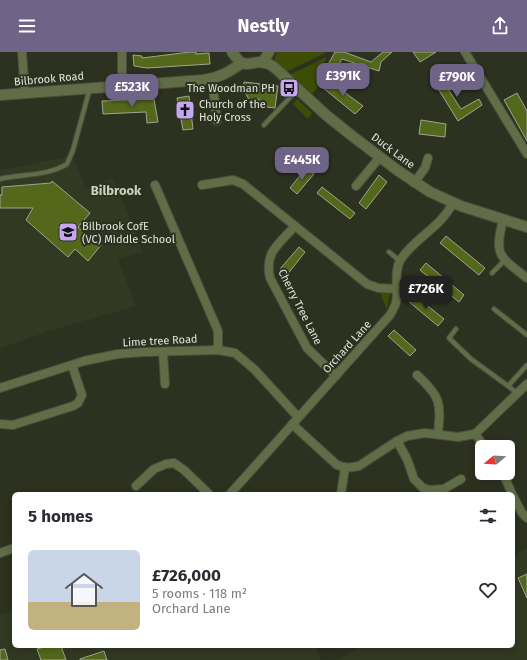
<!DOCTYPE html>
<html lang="en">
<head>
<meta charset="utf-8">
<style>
	body { margin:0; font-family:"Fira Sans",sans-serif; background:#f7f7f7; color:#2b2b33; height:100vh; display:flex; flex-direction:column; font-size:15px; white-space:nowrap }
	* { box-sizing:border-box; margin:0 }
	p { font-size:13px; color:#7c7c81 }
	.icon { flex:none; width:22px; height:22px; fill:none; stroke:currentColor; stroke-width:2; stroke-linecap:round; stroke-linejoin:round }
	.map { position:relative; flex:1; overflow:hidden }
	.sheet { position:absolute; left:12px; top:440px; width:503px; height:156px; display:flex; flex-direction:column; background:#fff; border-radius:6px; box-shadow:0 2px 10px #0003 }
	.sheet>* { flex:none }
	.needle { width:26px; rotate:252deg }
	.tools { position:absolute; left:475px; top:388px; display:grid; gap:8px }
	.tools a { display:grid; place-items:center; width:40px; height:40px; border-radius:6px; background:#fff; box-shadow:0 2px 10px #0003; font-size:20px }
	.price { position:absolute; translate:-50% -34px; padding:0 9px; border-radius:8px; background:#706388; color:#fff; font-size:13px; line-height:26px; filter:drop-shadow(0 1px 2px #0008) }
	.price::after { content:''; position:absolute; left:50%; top:24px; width:12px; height:9px; margin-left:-6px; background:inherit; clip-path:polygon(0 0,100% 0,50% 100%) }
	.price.active { background:#222; color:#fff }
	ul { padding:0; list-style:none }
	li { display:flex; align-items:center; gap:12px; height:100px; padding:0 16px }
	li span { display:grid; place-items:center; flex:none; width:112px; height:80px; border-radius:6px; color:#555 }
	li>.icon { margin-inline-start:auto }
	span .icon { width:48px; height:48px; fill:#fffc; stroke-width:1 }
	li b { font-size:17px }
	h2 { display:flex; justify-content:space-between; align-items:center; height:48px; padding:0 16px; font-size:17px }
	header { display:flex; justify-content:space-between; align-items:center; height:52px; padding:0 16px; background:#706388; color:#fff; font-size:18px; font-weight:700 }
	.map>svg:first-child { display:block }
	.built { fill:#323922 }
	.green { fill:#3d4d04 }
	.building { fill:#54681b; stroke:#9fa691 }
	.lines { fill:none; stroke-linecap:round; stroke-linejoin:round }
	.service-casing { stroke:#494e3e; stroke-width:6 }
	.minor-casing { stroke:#494e3e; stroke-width:10 }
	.tertiary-casing { stroke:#494e3e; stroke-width:12 }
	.service { stroke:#616d47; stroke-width:4 }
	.minor { stroke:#616d47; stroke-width:8 }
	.tertiary { stroke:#616d47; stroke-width:10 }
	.labels { text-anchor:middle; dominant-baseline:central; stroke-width:4; stroke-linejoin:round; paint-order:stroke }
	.street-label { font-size:11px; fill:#e1e5da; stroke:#2c3120 }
	.poi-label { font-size:11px; fill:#e1e5da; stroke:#2c3120; text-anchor:start }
	.quarter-label { font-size:13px; font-weight:bold; fill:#cad2bd; stroke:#2c3120 }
</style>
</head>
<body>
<header><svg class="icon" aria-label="menu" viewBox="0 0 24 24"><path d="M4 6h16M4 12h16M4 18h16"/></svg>Nestly<svg class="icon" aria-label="share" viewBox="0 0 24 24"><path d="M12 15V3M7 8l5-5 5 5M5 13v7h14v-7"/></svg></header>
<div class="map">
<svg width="527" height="608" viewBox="0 0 527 608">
	<rect width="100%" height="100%" fill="#2c3120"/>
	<g class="built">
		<polygon points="73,104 86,137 113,125 143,200 118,207 136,254 49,279 0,296 0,118"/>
		<polygon points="527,496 527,608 337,608 361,594 513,594 513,504"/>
		<polygon points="14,557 14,594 316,594 321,608 0,608 0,563"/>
	</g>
	<g class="green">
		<polygon points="276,0 324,0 325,1 286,20 274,10"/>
		<polygon points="327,5 316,24 322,29 311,44 287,24"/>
		<polygon points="297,47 312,61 308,67 293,52"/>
		<polygon points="380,240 390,242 387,256 386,256"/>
	</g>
	<g class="building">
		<polygon points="190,0 196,0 196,2 209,1 210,12 147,16 134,14 133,3 142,4 142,6"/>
		<polygon points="335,0 344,0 371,10 383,0 392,0 381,10 379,19 342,7 330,27 322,23"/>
		<polygon points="413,0 436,0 420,10"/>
		<polygon points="459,20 465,27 448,37 461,57 479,47 482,53 458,69 437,35"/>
		<polygon points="328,28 363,54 355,62 322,35"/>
		<polygon points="244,30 278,34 275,56 258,54 259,47 249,48 243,36"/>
		<polygon points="517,41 527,59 527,89 504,48"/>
		<polygon points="189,44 193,77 183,78 177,46"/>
		<polygon points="154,47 158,70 147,71 146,60 103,62 102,49"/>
		<polygon points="421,68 446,72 445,85 419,82"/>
		<polygon points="306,116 314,122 297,142 290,136"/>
		<polygon points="379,123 387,130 366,157 359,151"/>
		<polygon points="52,129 90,161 78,175 101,193 88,209 75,197 68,205 26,168 33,156 0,156 0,143 2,143 2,135 51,131"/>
		<polygon points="322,135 355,161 350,167 317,141"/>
		<polygon points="446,184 485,216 479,223 440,191"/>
		<polygon points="299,195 305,200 287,223 280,217"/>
		<polygon points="426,211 464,243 459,250 420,218"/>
		<polygon points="413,242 444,267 438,274 408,249"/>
		<polygon points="394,278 416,298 410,304 388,284"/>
		<polygon points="527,522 527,546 518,526"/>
		<polygon points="48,594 61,594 66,608 41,608 37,597"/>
		<polygon points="5,597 8,608 0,608 0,598"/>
		<polygon points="104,599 107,608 80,608 80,607"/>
	</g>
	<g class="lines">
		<g class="service-casing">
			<g id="service">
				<polyline points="264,73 298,37"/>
				<path d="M0 127C22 122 48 124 67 112L73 98 90 36"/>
				<polyline points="389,200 400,209"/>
				<polyline points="492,221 505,208"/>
				<polyline points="494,257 527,283"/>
				<polyline points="456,277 449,286 471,307 508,334"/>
				<polyline points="517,341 508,334 527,313"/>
			</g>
		</g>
		<g class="minor-casing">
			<g id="minor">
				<polyline points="22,0 25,41"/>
				<polyline points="122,0 122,34"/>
				<polyline points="465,0 527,102"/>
				<polyline points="212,27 217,69"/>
				<polyline points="414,131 425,116 428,106"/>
				<polyline points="155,133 218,279 218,298"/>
				<polyline points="202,133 233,128 243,132 367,232 378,236 397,237"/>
				<polyline points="356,134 380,105"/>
				<path d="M503 168C494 204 499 204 527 226"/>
				<path d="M295 174C279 192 264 200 270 226L307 296 336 324"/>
				<polyline points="163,300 165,332"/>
				<path d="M417 323C441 345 441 351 438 382"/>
				<polyline points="0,336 84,309 118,302 144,300 218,298 235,301 254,317 298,365"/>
				<polyline points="0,372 13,373 73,354 78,351 82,343 72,313"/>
				<path d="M292 372 337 413C345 416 350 416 359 414L397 389 407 384 425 381 458 385 475 382 527 332"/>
				<polyline points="475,382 485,395"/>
				<polyline points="397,389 407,407 414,427 423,436 430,438 444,437 461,427"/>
				<polyline points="503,421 512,442"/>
				<polyline points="136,434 154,417 166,412 174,411 184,418 209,442"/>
				<path d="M230 442 390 263C392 259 395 255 396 250 399 236 393 220 401 207 416 185 440 176 453 151"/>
				<polyline points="341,442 345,416"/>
				<polyline points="513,444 522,461 527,466"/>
				<polyline points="0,501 14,496"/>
			</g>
		</g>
		<g class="tertiary-casing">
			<g id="tertiary">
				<polyline points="232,0 239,9 242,11"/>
				<polyline points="263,10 269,0"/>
				<path d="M0 43 203 28C219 26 229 20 242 11L247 12 260 10 269 12 274 15 326 63 351 83 397 118 430 140 461 154 527 175"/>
			</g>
		</g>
		<use href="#service" class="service"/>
		<use href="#minor" class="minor"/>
		<use href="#tertiary" class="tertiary"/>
	</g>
	<defs>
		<g id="bus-square" transform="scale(1)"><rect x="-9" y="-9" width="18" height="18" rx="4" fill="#c5a7f1" stroke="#2c3120"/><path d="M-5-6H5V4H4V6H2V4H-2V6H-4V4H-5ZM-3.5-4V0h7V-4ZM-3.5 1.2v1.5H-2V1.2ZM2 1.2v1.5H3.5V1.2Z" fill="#111"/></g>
		<g id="church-square" transform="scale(1)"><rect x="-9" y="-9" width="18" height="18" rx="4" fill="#c5a7f1" stroke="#2c3120"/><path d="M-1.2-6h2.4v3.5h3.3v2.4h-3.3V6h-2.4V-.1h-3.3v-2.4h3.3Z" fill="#111"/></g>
		<g id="school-square" transform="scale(1)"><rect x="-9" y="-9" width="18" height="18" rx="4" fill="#c5a7f1" stroke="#2c3120"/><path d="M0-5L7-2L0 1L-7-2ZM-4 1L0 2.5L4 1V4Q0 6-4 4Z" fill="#111"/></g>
	</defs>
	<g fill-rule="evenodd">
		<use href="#bus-square" x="289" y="36"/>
		<use href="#church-square" x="185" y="58"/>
		<use href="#school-square" x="68" y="180"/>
	</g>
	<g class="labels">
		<g class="street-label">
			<text transform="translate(49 27) rotate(-5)">Bilbrook Road</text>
			<text transform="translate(393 99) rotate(37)">Duck Lane</text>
			<text transform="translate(300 255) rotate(63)">Cherry Tree Lane</text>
			<text transform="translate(160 289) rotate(-3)">Lime tree Road</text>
			<text transform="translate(347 295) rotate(-48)">Orchard Lane</text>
		</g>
		<g class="poi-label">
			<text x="275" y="36" text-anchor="end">The Woodman PH</text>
			<text x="199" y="52">Church of the<tspan x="199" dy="13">Holy Cross</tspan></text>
			<text x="82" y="174">Bilbrook CofE<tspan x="82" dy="13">(VC) Middle School</tspan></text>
		</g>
		<g class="quarter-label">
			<text x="116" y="138">Bilbrook</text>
		</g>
	</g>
</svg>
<div class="tools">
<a><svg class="needle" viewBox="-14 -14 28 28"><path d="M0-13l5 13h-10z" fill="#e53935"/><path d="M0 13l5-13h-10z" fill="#7c7c81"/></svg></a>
</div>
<b class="price" style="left:343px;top:45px">£391K</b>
<b class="price" style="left:457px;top:46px">£790K</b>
<b class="price" style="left:132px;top:56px">£523K</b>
<b class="price" style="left:302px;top:129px">£445K</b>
<b class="price active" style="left:426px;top:258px">£726K</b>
<section class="sheet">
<h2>5 homes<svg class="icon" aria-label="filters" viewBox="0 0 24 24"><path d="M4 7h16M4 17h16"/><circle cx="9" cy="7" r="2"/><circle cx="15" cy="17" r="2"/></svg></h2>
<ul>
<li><span style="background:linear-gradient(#c9d6e8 65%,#c2b280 0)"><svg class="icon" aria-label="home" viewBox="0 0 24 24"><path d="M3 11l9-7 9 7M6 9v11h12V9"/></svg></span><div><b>£726,000</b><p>5 rooms · 118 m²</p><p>Orchard Lane</p></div><svg class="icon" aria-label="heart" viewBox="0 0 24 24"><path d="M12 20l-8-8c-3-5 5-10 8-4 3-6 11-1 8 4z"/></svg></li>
</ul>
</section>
</div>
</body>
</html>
